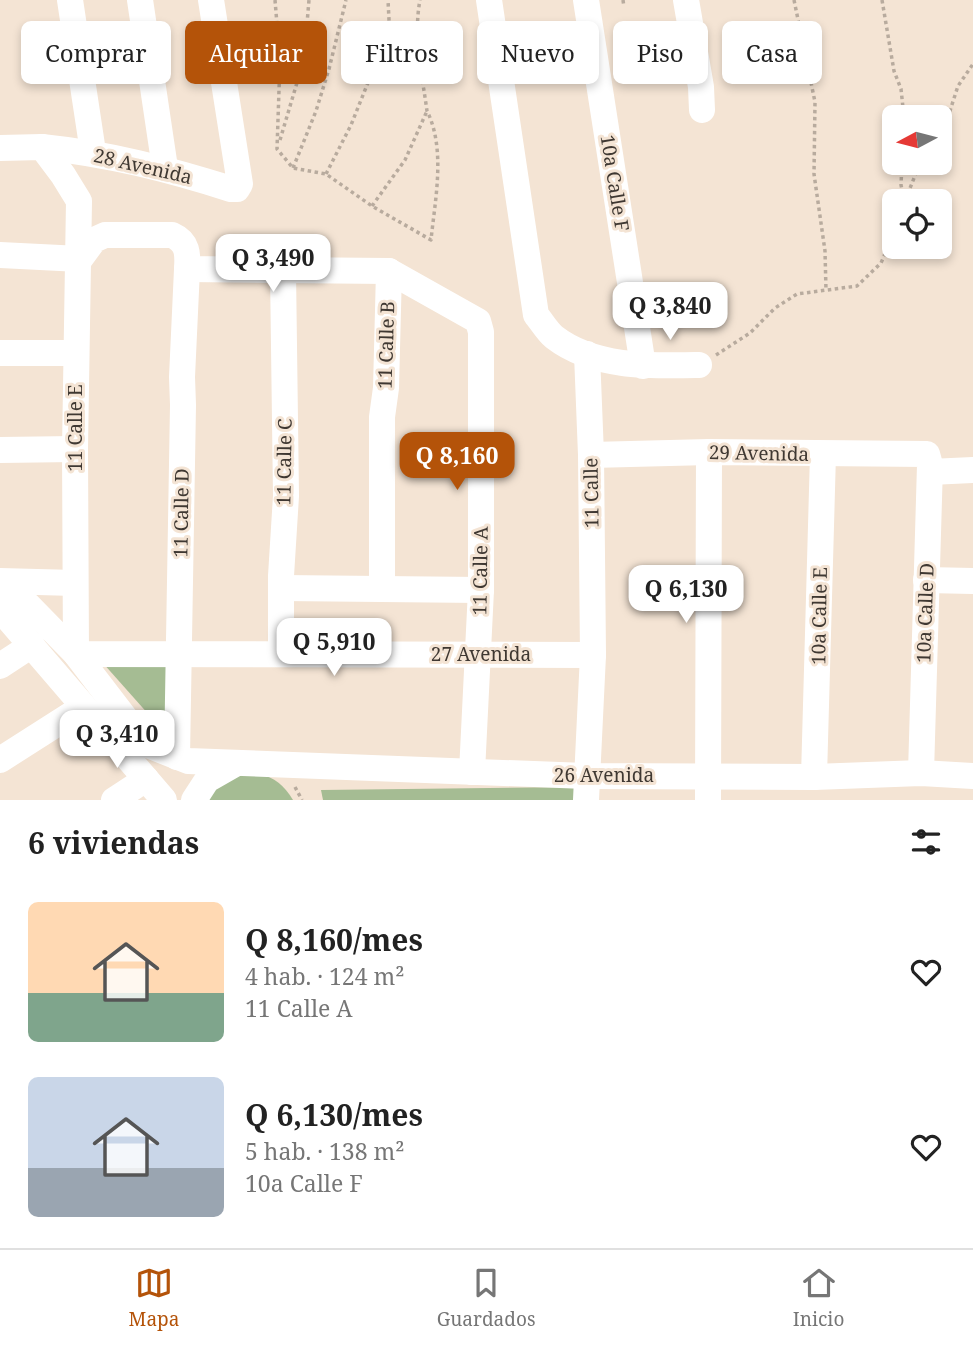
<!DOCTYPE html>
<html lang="es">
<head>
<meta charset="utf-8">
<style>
	body { margin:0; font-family:"Noto Serif",serif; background:#f6f6f6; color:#222; height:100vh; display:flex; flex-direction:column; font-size:26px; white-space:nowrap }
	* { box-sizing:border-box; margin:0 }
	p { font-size:23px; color:#767676 }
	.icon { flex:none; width:38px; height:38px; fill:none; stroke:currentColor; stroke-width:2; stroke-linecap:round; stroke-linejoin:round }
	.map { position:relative; height:800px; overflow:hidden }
	.sheet { display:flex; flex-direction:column; background:#fff; flex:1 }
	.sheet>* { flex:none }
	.hud { position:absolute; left:21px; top:21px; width:931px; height:63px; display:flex; gap:14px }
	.needle { width:46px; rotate:263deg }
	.tools { position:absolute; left:882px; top:105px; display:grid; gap:14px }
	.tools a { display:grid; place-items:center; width:70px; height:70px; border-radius:10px; background:#fff; box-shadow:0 4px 10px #0003; font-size:35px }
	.price { position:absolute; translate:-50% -60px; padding:0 16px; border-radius:14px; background:#fff; color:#222; font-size:23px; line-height:46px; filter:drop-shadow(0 2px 4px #0008) }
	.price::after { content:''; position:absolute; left:50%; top:42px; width:21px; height:16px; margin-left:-10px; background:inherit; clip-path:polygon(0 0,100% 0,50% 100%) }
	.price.selected { background:#b45309; color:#fff }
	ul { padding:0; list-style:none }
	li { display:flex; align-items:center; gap:21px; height:175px; padding:0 28px }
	li span { display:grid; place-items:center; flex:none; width:196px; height:140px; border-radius:10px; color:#555 }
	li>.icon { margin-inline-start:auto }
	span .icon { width:84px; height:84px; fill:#fffc; stroke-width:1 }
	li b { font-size:30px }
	h2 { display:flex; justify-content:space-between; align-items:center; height:84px; padding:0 28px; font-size:30px }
	.tag { padding:0 24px; border-radius:10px; background:#fff; box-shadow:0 4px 10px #0003; font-size:24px; line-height:63px }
	.tag.selected { background:#b45309; color:#fff }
	.tab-bar { display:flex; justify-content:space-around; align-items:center; height:98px; border-top:2px solid #e0e0e0; background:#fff; font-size:19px; color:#767676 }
	.tab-bar a { display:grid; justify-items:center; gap:4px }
	.tab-bar .selected { color:#b45309 }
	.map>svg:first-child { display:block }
	.green { fill:#a5bc93 }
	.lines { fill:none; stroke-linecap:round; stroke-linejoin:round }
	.path { stroke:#b8ab9e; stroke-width:3.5; stroke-dasharray:3.5 3.5; stroke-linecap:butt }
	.minor { stroke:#fff; stroke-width:26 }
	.labels { text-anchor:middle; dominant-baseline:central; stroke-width:6; stroke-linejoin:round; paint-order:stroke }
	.street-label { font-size:19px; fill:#3f3832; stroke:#f4e4d4 }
</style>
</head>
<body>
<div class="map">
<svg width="973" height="800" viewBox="0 0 973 800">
	<rect width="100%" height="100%" fill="#f4e4d4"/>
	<g class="green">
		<polygon points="171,657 166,734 102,662"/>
		<path d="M258 773C275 778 284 785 293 800H206L227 777Z"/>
		<polygon points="578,787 577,800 323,800 321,790"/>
	</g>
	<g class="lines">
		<g class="path">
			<path d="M275 0 280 61 277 149 293 168 326 174 372 206 431 240C435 200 446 149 427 111 422 74 413 37 420 0"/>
			<polyline points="623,0 624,7"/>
			<polyline points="794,0 815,102 814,174 825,251 826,290"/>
			<polyline points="882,0 894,71 901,89 904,117"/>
			<polyline points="940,130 947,120 958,86 973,64"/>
			<polyline points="280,140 304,59 309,0"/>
			<polyline points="902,163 901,185 904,199"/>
			<polyline points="293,168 316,111 329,69 346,0"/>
			<polyline points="326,174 351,125 367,85 390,39 388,0"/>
			<polyline points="905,201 920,163"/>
			<polyline points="372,206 405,160 427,111"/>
			<polyline points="716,355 750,333 775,308 797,294 857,286 881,263 894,233"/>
			<polyline points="295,787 302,800"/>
		</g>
		<g class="minor">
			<polyline points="70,0 93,152"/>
			<polyline points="140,0 165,168"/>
			<path d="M489 0 536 315C542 322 547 331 554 337 594 368 651 366 699 365"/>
			<polyline points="586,0 643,366"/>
			<polyline points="686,0 701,87 702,110"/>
			<path d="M42 147C109 154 168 169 231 189H237L240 184 211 0"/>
			<polyline points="0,148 42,147 63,175 79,201 75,449 76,654 593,655"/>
			<path d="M0 255 80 259 94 240 105 235H172C188 242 188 254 187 269L389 271 478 321 481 332V590L472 772"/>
			<polyline points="0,353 76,353"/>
			<polyline points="0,450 75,449"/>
			<polyline points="591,455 709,452 927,454 930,465 921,773"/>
			<polyline points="930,472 973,470"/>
			<polyline points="926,580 973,581"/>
			<polyline points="0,581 75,583"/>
			<polyline points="0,585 28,605 76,654 145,744 188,761 586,776 814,777 921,773 973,776"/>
			<polyline points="281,588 481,590"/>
			<polyline points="382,588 382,417 386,388 389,271"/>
			<polyline points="0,609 164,800"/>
			<polyline points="281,654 281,576 286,496 283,271"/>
			<polyline points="0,666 32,645"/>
			<polyline points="177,757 183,405 182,377 187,269"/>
			<polyline points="0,760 83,707"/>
			<polyline points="814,777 823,454"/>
			<polyline points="114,800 146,779"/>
			<polyline points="194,800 207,780 235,764"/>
			<polyline points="586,800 593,655 591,455 587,354"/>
			<polyline points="708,800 709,452"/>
		</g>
	</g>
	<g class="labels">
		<g class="street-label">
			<text transform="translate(143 166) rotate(13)">28 Avenida</text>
			<text transform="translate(615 183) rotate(81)">10a Calle F</text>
			<text transform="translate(386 345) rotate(-88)">11 Calle B</text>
			<text transform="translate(75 428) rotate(-90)">11 Calle E</text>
			<text transform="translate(759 453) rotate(1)">29 Avenida</text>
			<text transform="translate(284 462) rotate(-89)">11 Calle C</text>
			<text transform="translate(591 493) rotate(-91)">11 Calle</text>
			<text transform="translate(181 513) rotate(-89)">11 Calle D</text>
			<text transform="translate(480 571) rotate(-89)">11 Calle A</text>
			<text transform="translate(925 613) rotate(-88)">10a Calle D</text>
			<text transform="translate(819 616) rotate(-89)">10a Calle E</text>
			<text x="481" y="654">27 Avenida</text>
			<text x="604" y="775">26 Avenida</text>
		</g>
	</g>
</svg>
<div class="tools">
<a><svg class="needle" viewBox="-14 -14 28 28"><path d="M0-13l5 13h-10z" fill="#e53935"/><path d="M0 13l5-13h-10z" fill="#767676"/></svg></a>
<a><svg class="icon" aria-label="locate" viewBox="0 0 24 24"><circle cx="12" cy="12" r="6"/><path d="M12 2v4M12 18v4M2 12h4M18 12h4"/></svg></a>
</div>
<b class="price" style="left:273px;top:294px">Q 3,490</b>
<b class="price" style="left:670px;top:342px">Q 3,840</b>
<b class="price selected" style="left:457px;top:492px">Q 8,160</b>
<b class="price" style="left:686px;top:625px">Q 6,130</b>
<b class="price" style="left:334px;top:678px">Q 5,910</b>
<b class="price" style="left:117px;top:770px">Q 3,410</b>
<div class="hud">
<a class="tag">Comprar</a>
<a class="tag selected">Alquilar</a>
<a class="tag">Filtros</a>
<a class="tag">Nuevo</a>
<a class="tag">Piso</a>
<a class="tag">Casa</a>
</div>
</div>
<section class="sheet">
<h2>6 viviendas<svg class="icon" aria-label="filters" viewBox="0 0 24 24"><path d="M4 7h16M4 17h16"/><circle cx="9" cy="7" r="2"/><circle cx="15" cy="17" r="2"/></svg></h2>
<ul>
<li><span style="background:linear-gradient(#ffd9b3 65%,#7fa58c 0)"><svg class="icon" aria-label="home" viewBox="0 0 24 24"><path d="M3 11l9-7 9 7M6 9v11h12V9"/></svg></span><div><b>Q 8,160/mes</b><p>4 hab. · 124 m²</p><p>11 Calle A</p></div><svg class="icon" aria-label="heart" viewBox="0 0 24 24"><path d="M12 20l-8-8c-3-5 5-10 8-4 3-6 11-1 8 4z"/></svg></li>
<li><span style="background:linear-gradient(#c9d6e8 65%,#9aa5b1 0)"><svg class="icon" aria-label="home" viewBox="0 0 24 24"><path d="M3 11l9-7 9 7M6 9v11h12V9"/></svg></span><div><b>Q 6,130/mes</b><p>5 hab. · 138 m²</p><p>10a Calle F</p></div><svg class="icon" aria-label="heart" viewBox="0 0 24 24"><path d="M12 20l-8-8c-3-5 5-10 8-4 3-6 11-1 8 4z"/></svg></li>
</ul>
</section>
<nav class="tab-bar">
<a class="selected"><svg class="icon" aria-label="map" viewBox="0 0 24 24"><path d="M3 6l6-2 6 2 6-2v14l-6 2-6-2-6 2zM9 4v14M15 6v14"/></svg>Mapa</a>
<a><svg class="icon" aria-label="saved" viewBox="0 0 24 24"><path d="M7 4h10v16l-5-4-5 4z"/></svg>Guardados</a>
<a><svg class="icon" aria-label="home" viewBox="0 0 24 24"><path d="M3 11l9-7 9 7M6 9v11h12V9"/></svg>Inicio</a>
</nav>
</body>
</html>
